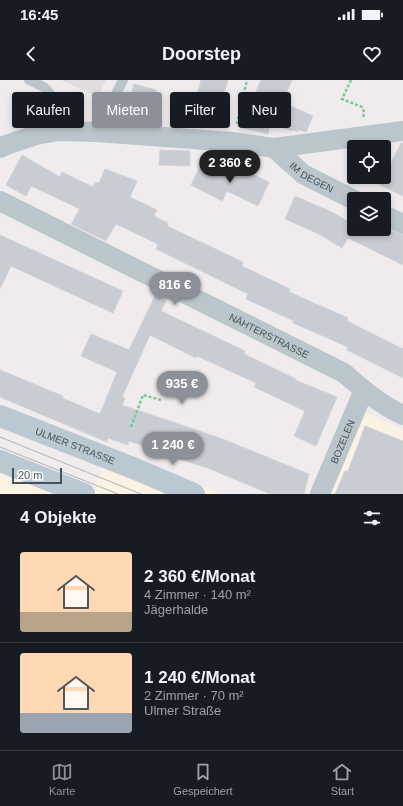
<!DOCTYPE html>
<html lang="de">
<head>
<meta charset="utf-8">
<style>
	body { margin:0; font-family:Arial,sans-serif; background:#242831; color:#f1f3f6; height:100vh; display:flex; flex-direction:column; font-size:15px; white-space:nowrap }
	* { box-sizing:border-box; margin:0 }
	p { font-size:13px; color:#9ea1a6 }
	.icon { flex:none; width:22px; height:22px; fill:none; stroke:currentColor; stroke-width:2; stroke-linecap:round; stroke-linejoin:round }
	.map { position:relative; height:414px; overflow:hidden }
	.sheet { display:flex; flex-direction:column; background:#171b24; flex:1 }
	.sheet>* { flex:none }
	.top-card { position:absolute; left:12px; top:12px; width:379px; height:36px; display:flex; gap:8px }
	.fabs { position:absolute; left:347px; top:60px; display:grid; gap:8px }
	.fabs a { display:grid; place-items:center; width:44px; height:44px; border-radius:4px; background:#171b24; box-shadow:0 2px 6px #0003; font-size:20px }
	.scale { position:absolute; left:12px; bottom:10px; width:50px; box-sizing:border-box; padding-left:4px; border:2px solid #45525a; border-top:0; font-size:11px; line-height:14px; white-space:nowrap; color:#45525a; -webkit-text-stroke:3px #fff; paint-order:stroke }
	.price { position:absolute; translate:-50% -34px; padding:0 9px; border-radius:14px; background:#8c9099; color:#fff; font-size:13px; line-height:26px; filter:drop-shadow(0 1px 2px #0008) }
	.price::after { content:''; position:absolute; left:50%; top:24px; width:12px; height:9px; margin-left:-6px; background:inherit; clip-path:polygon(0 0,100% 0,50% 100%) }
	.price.active { background:#222; color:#fff }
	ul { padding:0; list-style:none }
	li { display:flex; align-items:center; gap:12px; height:100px; padding:0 20px }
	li+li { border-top:1px solid #363941 }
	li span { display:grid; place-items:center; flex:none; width:112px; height:80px; border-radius:4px; color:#555 }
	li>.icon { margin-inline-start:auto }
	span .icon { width:48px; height:48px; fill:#fffc; stroke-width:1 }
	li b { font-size:17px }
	h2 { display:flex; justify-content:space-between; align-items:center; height:48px; padding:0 20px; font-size:17px }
	.pill { padding:0 14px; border-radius:4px; background:#171b24; box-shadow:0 2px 6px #0003; font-size:14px; line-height:36px }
	.pill.active { background:#8c9099; color:#fff }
	.status { display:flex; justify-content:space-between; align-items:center; height:28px; padding:0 20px; background:#171b24; direction:ltr }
	.status svg { height:11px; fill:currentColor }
	header { display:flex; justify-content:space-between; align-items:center; height:52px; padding:0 20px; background:#171b24; font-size:18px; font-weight:800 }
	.tab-bar { display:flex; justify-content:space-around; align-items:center; height:56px; border-top:1px solid #363941; background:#171b24; font-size:11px; color:#9ea1a6 }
	.tab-bar a { display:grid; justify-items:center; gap:2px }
	.tab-bar .active { color:#8c9099 }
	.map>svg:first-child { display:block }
	.commercial { fill:#fcf2e4 }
	.education { fill:#e1dddf }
	.building { fill:#c9ccd2; stroke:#d0d4d9 }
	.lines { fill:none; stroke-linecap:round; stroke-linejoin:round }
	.path { stroke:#72cc95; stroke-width:2.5; stroke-dasharray:3 2; stroke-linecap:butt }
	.lane { stroke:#bbc6cc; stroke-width:10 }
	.street { stroke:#bbc6cc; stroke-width:20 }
	.secondary { stroke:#bac8d1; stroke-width:22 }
	.tram { stroke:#afb3b7; stroke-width:1 }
	.labels { text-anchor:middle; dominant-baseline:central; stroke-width:4; stroke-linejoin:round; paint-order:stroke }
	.street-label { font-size:10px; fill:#45525a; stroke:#fff }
</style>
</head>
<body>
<div class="status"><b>16:45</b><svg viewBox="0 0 49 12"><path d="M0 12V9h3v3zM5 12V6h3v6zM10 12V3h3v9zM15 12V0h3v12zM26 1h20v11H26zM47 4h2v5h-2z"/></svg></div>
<header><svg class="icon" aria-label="back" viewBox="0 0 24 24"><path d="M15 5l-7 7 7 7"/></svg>Doorstep<svg class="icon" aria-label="heart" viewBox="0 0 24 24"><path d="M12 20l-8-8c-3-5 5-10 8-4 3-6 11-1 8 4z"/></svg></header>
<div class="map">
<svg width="403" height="414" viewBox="0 0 403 414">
	<rect width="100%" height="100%" fill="#f0eced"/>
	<g class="commercial">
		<polygon points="358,329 403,350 403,414 322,414"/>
		<polygon points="110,368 222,414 92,414"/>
		<polygon points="0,392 55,414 0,414"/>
	</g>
	<polygon class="education" points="61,0 106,0 97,17"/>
	<g class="building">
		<polygon points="201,0 228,0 215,45 190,38"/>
		<polygon points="261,0 292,0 282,22 313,36 306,52 299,50 298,52 292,50 291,51 271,42 268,54 243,48 247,32"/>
		<polygon points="134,4 156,10 148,37 126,31"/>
		<polygon points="401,63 403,63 403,116 380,105"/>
		<polygon points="160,70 190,71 190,86 159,85"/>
		<polygon points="22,75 60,97 62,92 93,107 96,102 99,103 105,89 137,101 130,117 157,130 154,136 168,143 167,146 243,182 242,186 290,209 289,212 348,238 347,241 403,269 403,298 347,270 348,267 293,243 294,241 246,219 248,214 156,169 158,164 116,144 106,161 71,144 80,129 31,106 26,116 6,105"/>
		<polygon points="202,82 234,97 238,87 269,102 258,126 227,111 222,121 191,105"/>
		<polygon points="295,116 334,133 354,145 354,149 360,149 371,156 374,149 387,149 403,155 403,185 348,158 342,168 319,154 285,139"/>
		<polygon points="0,155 123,211 113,233 11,186 0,209"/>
		<polygon points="155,216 166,221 161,231 245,271 244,274 296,299 295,300 337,317 316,366 294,356 305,331 254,307 256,303 197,276 196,278 150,255 122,317 125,318 122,325 220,358 309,394 304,414 270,414 208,388 182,380 129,361 128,365 108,358 107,362 0,317 0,290 63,316 62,318 100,334 117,292 81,276 91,254 129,270"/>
		<polygon points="365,346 403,361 403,414 335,414 345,391 348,391"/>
	</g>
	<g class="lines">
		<g class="path">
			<polyline points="351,0 342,19 362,27 364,32 363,39"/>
			<polyline points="237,44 247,0"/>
			<polyline points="131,347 143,315 161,320"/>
		</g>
		<g class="lane">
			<path d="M29 0C34 3 42 5 46 9 57 20 58 37 59 51"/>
			<polyline points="97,52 123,0"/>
		</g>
		<g class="street">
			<polyline points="0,68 6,65 36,55 59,51 97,52 232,62 274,68 403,51"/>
			<path id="s1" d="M274 68 303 94 354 120"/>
			<path id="s2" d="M0 121 344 293C362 309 381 325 403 335"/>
			<polyline points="384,135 403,144"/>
			<path id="s3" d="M320 414 364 310"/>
		</g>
		<g class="secondary">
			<path id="s4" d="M0 336 138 390 194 414"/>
			<polyline points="0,381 84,414"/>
		</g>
		<g class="tram">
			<polyline points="0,357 141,414"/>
			<polyline points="0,367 118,414"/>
		</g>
	</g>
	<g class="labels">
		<g class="street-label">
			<text stroke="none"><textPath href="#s1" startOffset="48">IM DEGEN</textPath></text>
			<text stroke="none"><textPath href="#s2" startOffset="301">NÄHTERSTRASSE</textPath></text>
			<text stroke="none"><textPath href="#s3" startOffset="57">BOZELEN</textPath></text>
			<text stroke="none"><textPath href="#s4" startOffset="81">ULMER STRASSE</textPath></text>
		</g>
	</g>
</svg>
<div class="fabs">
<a><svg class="icon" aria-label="locate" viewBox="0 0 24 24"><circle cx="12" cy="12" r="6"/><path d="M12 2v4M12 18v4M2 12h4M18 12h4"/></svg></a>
<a><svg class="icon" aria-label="layers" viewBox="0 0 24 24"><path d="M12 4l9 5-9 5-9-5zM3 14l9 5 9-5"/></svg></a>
</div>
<div class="scale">20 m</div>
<b class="price active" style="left:230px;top:104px">2 360 €</b>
<b class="price" style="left:175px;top:226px">816 €</b>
<b class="price" style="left:182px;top:325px">935 €</b>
<b class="price" style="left:173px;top:386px">1 240 €</b>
<div class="top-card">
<a class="pill">Kaufen</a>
<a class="pill active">Mieten</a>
<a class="pill">Filter</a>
<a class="pill">Neu</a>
</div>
</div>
<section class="sheet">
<h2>4 Objekte<svg class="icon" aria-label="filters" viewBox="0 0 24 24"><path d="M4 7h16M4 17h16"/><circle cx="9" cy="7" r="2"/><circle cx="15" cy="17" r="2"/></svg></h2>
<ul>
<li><span style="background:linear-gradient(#ffd9b3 75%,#b9a48a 0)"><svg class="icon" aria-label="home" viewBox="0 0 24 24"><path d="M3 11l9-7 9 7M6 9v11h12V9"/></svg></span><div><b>2 360 €/Monat</b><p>4 Zimmer · 140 m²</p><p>Jägerhalde</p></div></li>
<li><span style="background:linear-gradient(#ffd9b3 75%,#9aa5b1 0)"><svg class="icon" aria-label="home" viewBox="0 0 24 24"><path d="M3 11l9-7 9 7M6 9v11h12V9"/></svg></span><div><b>1 240 €/Monat</b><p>2 Zimmer · 70 m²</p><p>Ulmer Straße</p></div></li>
</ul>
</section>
<nav class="tab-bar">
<a class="active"><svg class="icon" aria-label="map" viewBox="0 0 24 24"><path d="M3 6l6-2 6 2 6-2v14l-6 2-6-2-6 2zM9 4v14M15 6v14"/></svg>Karte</a>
<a><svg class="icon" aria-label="saved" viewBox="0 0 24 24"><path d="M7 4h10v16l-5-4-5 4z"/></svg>Gespeichert</a>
<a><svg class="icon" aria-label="home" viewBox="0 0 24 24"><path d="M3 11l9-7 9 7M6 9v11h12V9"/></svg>Start</a>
</nav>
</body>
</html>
